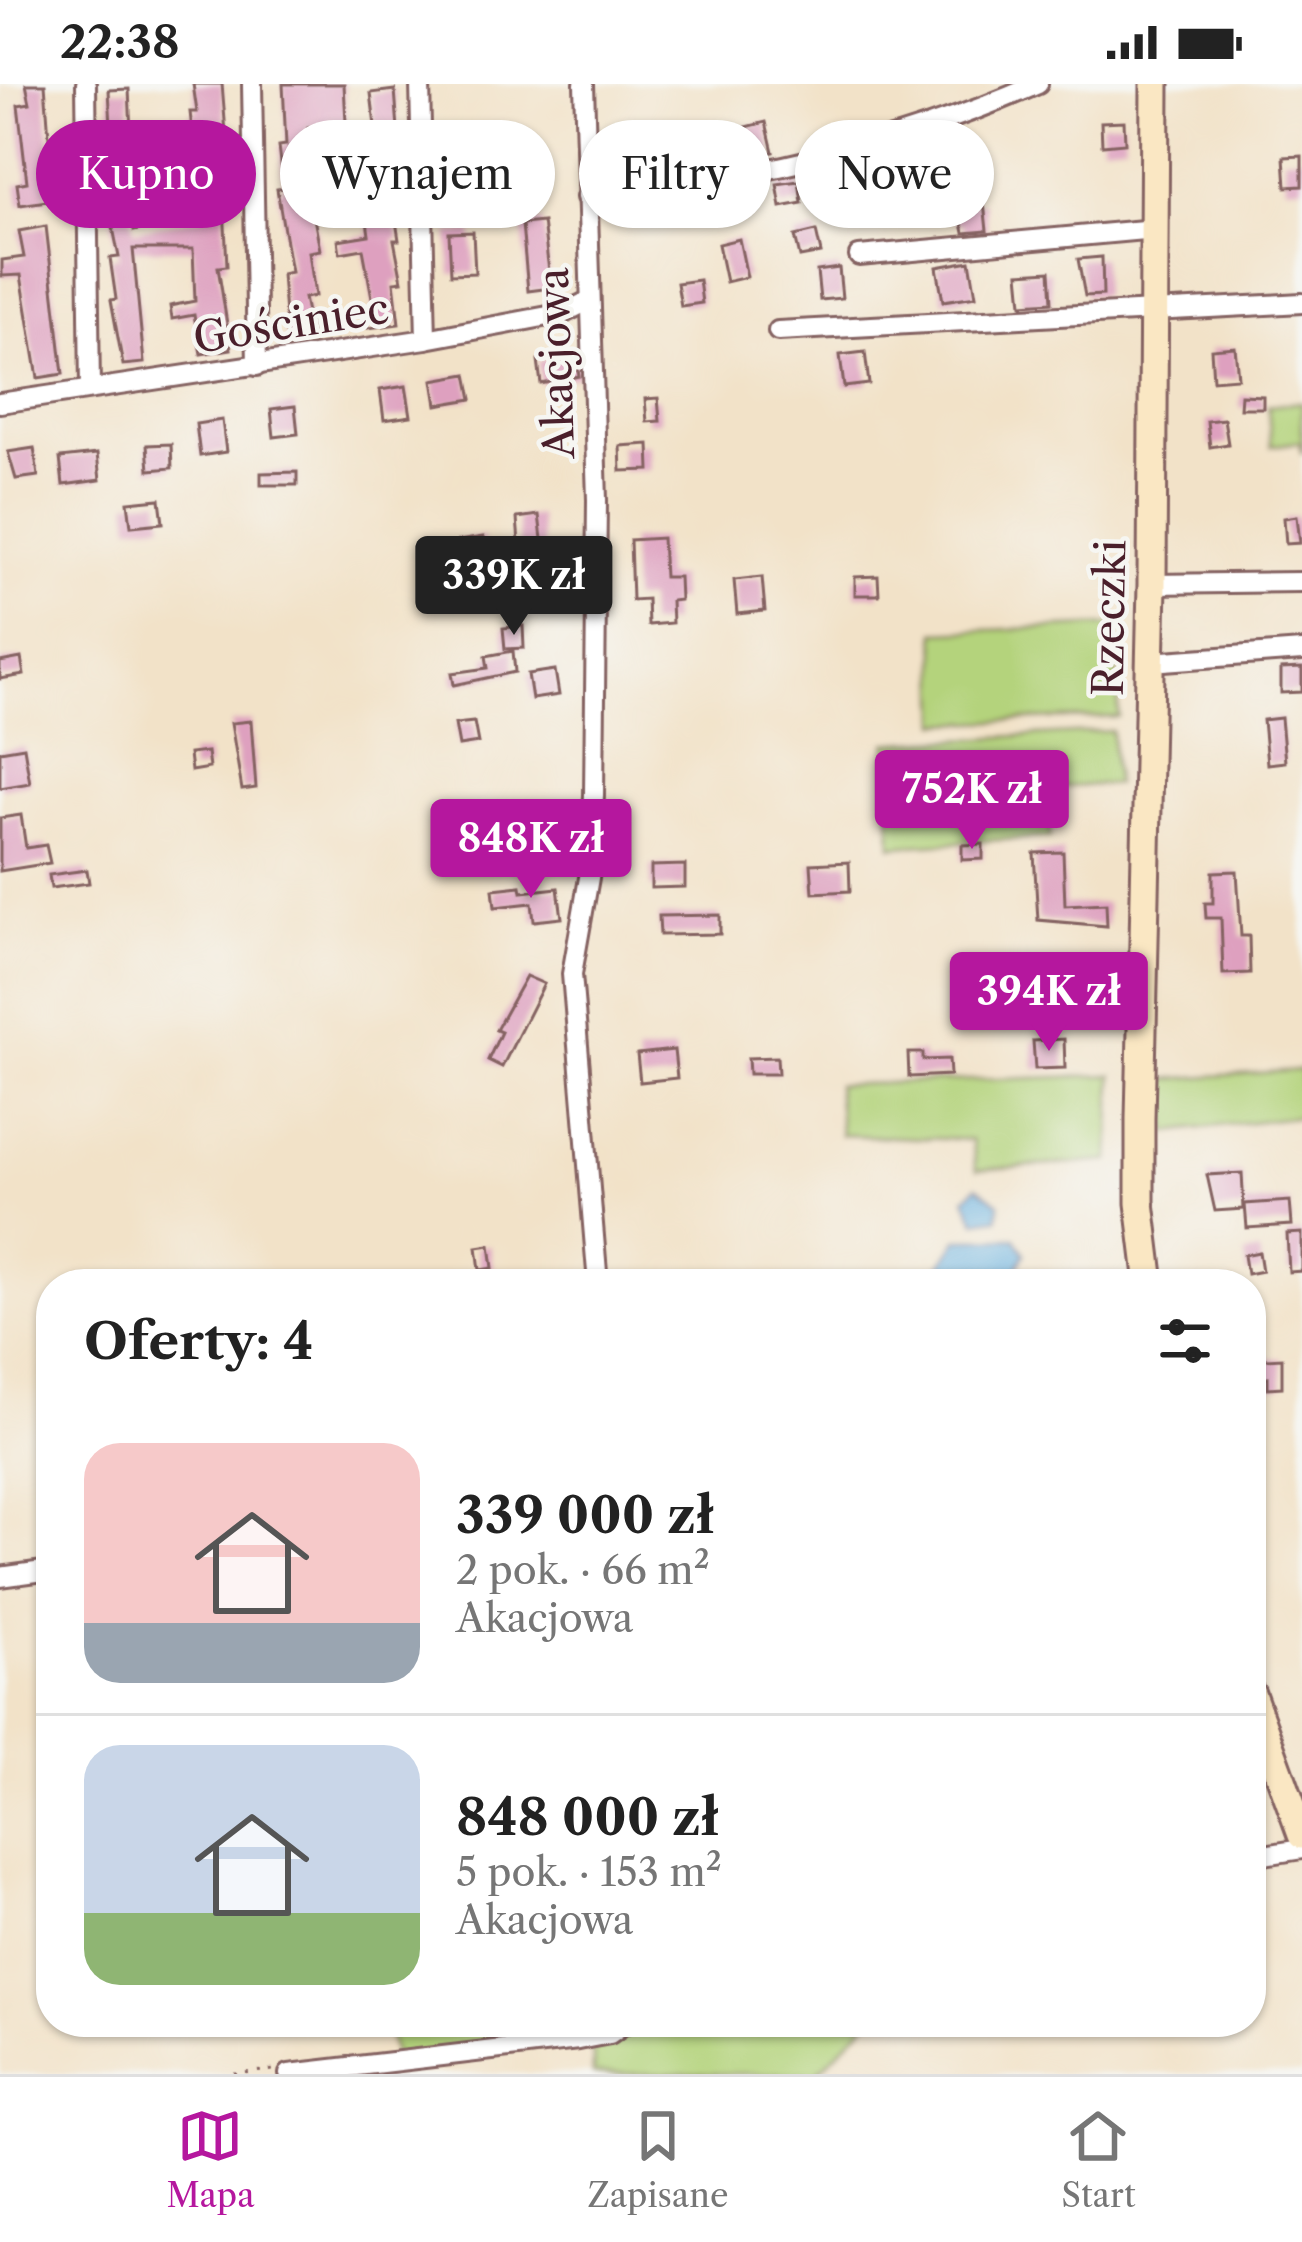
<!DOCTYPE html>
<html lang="pl">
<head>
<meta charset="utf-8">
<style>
	body { margin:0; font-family:"Libre Caslon Text",serif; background:#f2f2f2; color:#222; height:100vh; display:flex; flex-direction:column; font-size:45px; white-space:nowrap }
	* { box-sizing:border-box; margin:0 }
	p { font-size:39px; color:#767676 }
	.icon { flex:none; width:66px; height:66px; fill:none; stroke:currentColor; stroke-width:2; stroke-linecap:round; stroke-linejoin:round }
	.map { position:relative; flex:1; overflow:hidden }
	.side { position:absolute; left:36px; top:1185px; width:1230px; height:768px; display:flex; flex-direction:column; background:#fff; border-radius:48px; box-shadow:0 3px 9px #0004 }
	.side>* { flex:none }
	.top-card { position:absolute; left:36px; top:36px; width:1230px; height:108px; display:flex; gap:24px }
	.price { position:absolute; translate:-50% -102px; padding:0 27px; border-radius:12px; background:#b5179e; color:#fff; font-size:39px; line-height:78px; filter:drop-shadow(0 3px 6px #0008) }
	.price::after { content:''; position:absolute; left:50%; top:72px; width:36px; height:27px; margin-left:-18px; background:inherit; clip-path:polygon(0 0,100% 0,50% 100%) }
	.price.active { background:#222; color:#fff }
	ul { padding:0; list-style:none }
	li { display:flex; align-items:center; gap:36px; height:300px; padding:0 48px }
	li+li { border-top:3px solid #e0e0e0 }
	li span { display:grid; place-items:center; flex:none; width:336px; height:240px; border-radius:36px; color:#555 }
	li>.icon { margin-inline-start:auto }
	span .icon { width:144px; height:144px; fill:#fffc; stroke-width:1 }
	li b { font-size:51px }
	h2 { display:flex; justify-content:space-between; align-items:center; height:144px; padding:0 48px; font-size:51px }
	.chip { padding:0 42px; border-radius:54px; background:#fff; box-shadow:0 3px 9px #0004; font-size:42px; line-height:108px }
	.chip.active { background:#b5179e; color:#fff }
	.status { display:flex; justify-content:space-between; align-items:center; height:84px; padding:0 60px; background:#fff; direction:ltr }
	.status svg { height:33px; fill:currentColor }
	.tab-bar { display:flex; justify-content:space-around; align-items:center; height:168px; border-top:3px solid #e0e0e0; background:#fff; font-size:33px; color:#767676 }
	.tab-bar a { display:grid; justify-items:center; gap:6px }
	.tab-bar .active { color:#b5179e }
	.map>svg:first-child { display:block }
	.green { fill:#b4d37b; stroke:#7f7953; stroke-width:3 }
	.water { fill:#65aedd; stroke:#586684; stroke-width:3 }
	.building { fill:#dea0bf }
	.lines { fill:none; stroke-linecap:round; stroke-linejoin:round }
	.street-casing { stroke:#856362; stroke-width:24 }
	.secondary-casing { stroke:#856362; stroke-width:33 }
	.path { stroke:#856362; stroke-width:3; stroke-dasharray:3 9; stroke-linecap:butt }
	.street { stroke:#fff; stroke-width:18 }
	.secondary { stroke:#fae7c3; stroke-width:27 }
	.labels { text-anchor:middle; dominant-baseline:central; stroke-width:9; stroke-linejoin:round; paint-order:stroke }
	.street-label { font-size:42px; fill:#4a1f2b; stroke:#f6f6f2 }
</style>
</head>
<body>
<div class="status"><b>22:38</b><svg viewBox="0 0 49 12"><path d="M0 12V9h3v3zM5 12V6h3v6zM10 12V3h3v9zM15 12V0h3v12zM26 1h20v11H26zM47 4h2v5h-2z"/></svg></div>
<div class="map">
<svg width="1302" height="1990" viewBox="0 0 1302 1990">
	<rect width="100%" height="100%" fill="#f6f6f2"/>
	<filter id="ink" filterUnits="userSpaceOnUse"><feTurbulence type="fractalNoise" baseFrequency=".00833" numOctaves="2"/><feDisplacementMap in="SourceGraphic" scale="24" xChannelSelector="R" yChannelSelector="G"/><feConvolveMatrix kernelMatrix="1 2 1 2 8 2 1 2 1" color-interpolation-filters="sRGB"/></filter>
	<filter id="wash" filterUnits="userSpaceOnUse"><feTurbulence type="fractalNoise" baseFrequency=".004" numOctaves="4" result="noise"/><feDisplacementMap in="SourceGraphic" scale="48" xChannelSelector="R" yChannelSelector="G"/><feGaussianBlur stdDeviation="2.7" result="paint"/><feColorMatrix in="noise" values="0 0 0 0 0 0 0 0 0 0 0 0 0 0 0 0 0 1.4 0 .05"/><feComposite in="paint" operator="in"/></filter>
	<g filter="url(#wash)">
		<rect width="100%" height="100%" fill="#f2e2c8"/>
		<g class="green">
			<polygon points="1302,318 1302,370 1299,358 1271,362 1268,322"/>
			<polygon points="1116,541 1119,633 939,639 936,548"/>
			<polygon points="1112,647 1115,700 1048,704 1050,753 892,762 887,659"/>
			<polygon points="1302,986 1302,1032 1167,1048 1166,995"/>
			<polygon points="1113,991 1110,1077 976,1086 972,1056 841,1051 836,1001"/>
			<polygon points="387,1938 608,1938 610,1948 627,1938 867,1938 816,1990 593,1990 593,1968 578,1956 395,1978"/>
		</g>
		<g class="water">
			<polygon points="977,1102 1000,1120 998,1134 976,1137 966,1114"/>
			<polygon points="1016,1154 1025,1170 1013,1192 940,1197 940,1183 958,1155"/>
		</g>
		<g id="blocks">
			<g class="building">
				<polygon points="26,0 45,0 53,107 45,108 47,117 20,121 17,100 27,98 18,21 30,19"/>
				<polygon points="193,0 222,0 230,98 223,100 227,182 218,183 231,265 201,270 194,231 172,235 170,222 195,217 193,165 133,165 144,279 123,281 111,216 116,215 110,174 119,173 111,134 116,133 109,6 129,5 134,112 128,113 134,147 202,133 190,28 197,28"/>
				<polygon points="283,0 344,0 346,39 308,44 313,84 348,82 349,96 376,93 369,51 376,50 371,9 395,6 400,71 394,72 399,117 393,118 399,156 394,156 402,197 394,198 399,240 368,244 366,230 372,229 373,219 363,165 340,169 338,156 369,151 364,116 311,118 320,166 309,168 315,212 304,214 312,253 287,259 282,190 291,188 277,105 284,104 279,62 286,61"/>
				<polygon points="1124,37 1125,59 1102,61 1101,38"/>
				<polygon points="766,38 773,68 753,73 746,43"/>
				<polygon points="1302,72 1302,102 1286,103 1284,73"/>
				<polygon points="799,97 802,119 781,123 777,100"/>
				<polygon points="984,118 987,147 964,149 962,139 955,140 953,121"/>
				<polygon points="543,138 551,204 528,207 522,140"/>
				<polygon points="46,142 63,290 38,294 21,191 2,192 2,176 24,173 19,147"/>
				<polygon points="816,147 821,169 800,173 795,152"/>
				<polygon points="473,148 475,189 451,190 449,149"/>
				<polygon points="739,155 747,193 726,198 718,160"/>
				<polygon points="1102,173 1103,211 1085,212 1078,175"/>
				<polygon points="970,177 976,212 943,217 937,183"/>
				<polygon points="839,184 842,214 820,216 817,187"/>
				<polygon points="1050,187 1052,218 1022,220 1019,189"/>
				<polygon points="699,196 702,219 681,222 677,199"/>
				<polygon points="1235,263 1238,294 1213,296 1211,265"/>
				<polygon points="865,268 869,300 844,303 840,271"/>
				<polygon points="576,271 579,292 541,300 538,277"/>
				<polygon points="467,290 472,315 437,321 433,296"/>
				<polygon points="406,302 411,332 384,336 380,306"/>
				<polygon points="1241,311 1263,312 1263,324 1240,324"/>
				<polygon points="658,314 660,337 647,338 645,315"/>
				<polygon points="295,322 298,350 274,353 271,325"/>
				<polygon points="1224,335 1228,360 1210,363 1207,337"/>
				<polygon points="222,336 226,368 200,372 196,340"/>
				<polygon points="171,360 172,384 149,386 147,361"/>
				<polygon points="649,360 650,386 621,387 620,362"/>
				<polygon points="34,364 38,392 16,395 8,368"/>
				<polygon points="97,370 100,396 63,401 60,374"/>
				<polygon points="297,388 297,401 261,401 261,389"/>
				<polygon points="160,415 163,439 131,442 128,418"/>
				<polygon points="539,431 548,503 523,508 517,434"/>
				<polygon points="1297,432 1300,459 1286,460 1284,434"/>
				<polygon points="483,453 485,466 460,469 458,457"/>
				<polygon points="662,454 664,493 679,493 680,516 671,517 672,539 648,541 647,515 632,516 630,456"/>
				<polygon points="878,492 879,511 855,511 855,493"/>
				<polygon points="762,493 765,527 737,530 734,496"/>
				<polygon points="523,542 524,564 505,565 503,544"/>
				<polygon points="513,567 515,588 454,601 452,589 488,584 486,572"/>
				<polygon points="21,574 24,591 0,595 0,578"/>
				<polygon points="1302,584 1302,608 1281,609 1281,585"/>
				<polygon points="555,586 559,611 532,615 528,590"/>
				<polygon points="1281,634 1285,678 1267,680 1263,636"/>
				<polygon points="251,637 256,704 242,706 231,639"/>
				<polygon points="474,638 478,659 459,662 455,640"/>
				<polygon points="24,663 30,699 0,704 0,667"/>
				<polygon points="207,668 209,684 191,687 189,670"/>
				<polygon points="21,731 26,764 46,761 50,779 0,787 0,734"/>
				<polygon points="535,738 538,761 517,764 516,756 491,759 489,743"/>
				<polygon points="983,760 983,775 962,776 962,761"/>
				<polygon points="1063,768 1065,821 1106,819 1107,842 1038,836 1034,769"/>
				<polygon points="849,778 850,807 813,809 811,780"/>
				<polygon points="685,781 685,803 651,804 651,782"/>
				<polygon points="87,786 89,799 51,804 49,791"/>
				<polygon points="1237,787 1241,852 1249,852 1250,889 1223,890 1221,834 1206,834 1205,819 1213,819 1213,788"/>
				<polygon points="521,802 522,808 558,804 562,834 534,837 532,819 495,823 493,805"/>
				<polygon points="720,831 720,850 660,851 659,832"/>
				<polygon points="526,892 544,900 502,983 488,976 501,948 496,946"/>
				<polygon points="1064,955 1065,984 1035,985 1033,957"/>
				<polygon points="674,966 677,994 640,998 637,970"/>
				<polygon points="908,969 923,969 923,976 949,975 950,991 909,993"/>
				<polygon points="777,973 778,990 749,990 748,974"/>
				<polygon points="1242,1089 1244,1125 1215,1127 1207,1091"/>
				<polygon points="1290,1117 1292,1141 1247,1144 1245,1120"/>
				<polygon points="1302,1149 1302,1187 1289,1188 1287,1150"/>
				<polygon points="490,1161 493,1184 480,1186 477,1163"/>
				<polygon points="1259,1168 1262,1187 1247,1190 1244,1171"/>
				<polygon points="1282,1274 1282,1303 1268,1304 1268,1293 1251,1295 1251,1276"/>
			</g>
		</g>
	</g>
	<g filter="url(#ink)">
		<use href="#blocks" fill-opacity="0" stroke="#856362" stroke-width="3"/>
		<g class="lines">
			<g class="street-casing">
				<g id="street">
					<polyline points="86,0 90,305"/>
					<polyline points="252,0 257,282"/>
					<polyline points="420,0 426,255"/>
					<polyline points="584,0 597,416 594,711 590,788 572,890 598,1200"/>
					<path d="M586 113C743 97 893 64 1038 0"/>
					<polyline points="859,172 1155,145"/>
					<polyline points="778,247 1302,219"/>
					<polyline points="0,319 426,255 564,229 590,216"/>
					<polyline points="1152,500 1302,498"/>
					<polyline points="1150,578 1302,567"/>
					<polyline points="0,1493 51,1486"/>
					<polyline points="1251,1773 1302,1765"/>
					<polyline points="289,1990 578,1956 610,1950 627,1938"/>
				</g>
			</g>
			<g class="secondary-casing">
				<g id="secondary">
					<polyline points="1150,1200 1140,1119 1140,1035 1152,500 1155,0"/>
					<polyline points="1251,1610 1302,1751"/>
				</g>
			</g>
			<polyline class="path" points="234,1990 274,1986"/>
			<use href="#street" class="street"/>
			<use href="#secondary" class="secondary"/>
		</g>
	</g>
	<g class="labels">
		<g class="street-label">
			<text transform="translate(291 239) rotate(-9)">Gościniec</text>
			<text transform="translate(556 279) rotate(-92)">Akacjowa</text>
			<text transform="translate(1109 534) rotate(-89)">Rzeczki</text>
		</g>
	</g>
</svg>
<b class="price active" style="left:514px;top:554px">339K zł</b>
<b class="price" style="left:972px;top:768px">752K zł</b>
<b class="price" style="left:531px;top:817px">848K zł</b>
<b class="price" style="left:1049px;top:970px">394K zł</b>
<div class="top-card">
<a class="chip active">Kupno</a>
<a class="chip">Wynajem</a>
<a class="chip">Filtry</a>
<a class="chip">Nowe</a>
</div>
<section class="side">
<h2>Oferty: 4<svg class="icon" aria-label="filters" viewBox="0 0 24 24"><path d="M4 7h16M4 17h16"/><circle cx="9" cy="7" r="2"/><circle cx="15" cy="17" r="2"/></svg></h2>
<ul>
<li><span style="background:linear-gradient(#f6c9c9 75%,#9aa5b1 0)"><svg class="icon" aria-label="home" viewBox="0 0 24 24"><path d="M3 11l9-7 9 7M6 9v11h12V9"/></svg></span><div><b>339 000 zł</b><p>2 pok. · 66 m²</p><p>Akacjowa</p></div></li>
<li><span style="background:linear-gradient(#c9d6e8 70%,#8fb573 0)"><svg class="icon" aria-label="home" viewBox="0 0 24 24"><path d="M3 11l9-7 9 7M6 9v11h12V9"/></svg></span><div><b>848 000 zł</b><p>5 pok. · 153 m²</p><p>Akacjowa</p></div></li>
</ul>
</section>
</div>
<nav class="tab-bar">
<a class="active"><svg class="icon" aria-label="map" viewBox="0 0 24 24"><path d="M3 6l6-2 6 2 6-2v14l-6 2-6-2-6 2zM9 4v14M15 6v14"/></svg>Mapa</a>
<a><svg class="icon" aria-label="saved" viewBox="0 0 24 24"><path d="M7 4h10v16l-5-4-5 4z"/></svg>Zapisane</a>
<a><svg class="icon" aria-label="home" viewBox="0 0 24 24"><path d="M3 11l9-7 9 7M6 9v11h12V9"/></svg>Start</a>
</nav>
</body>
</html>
